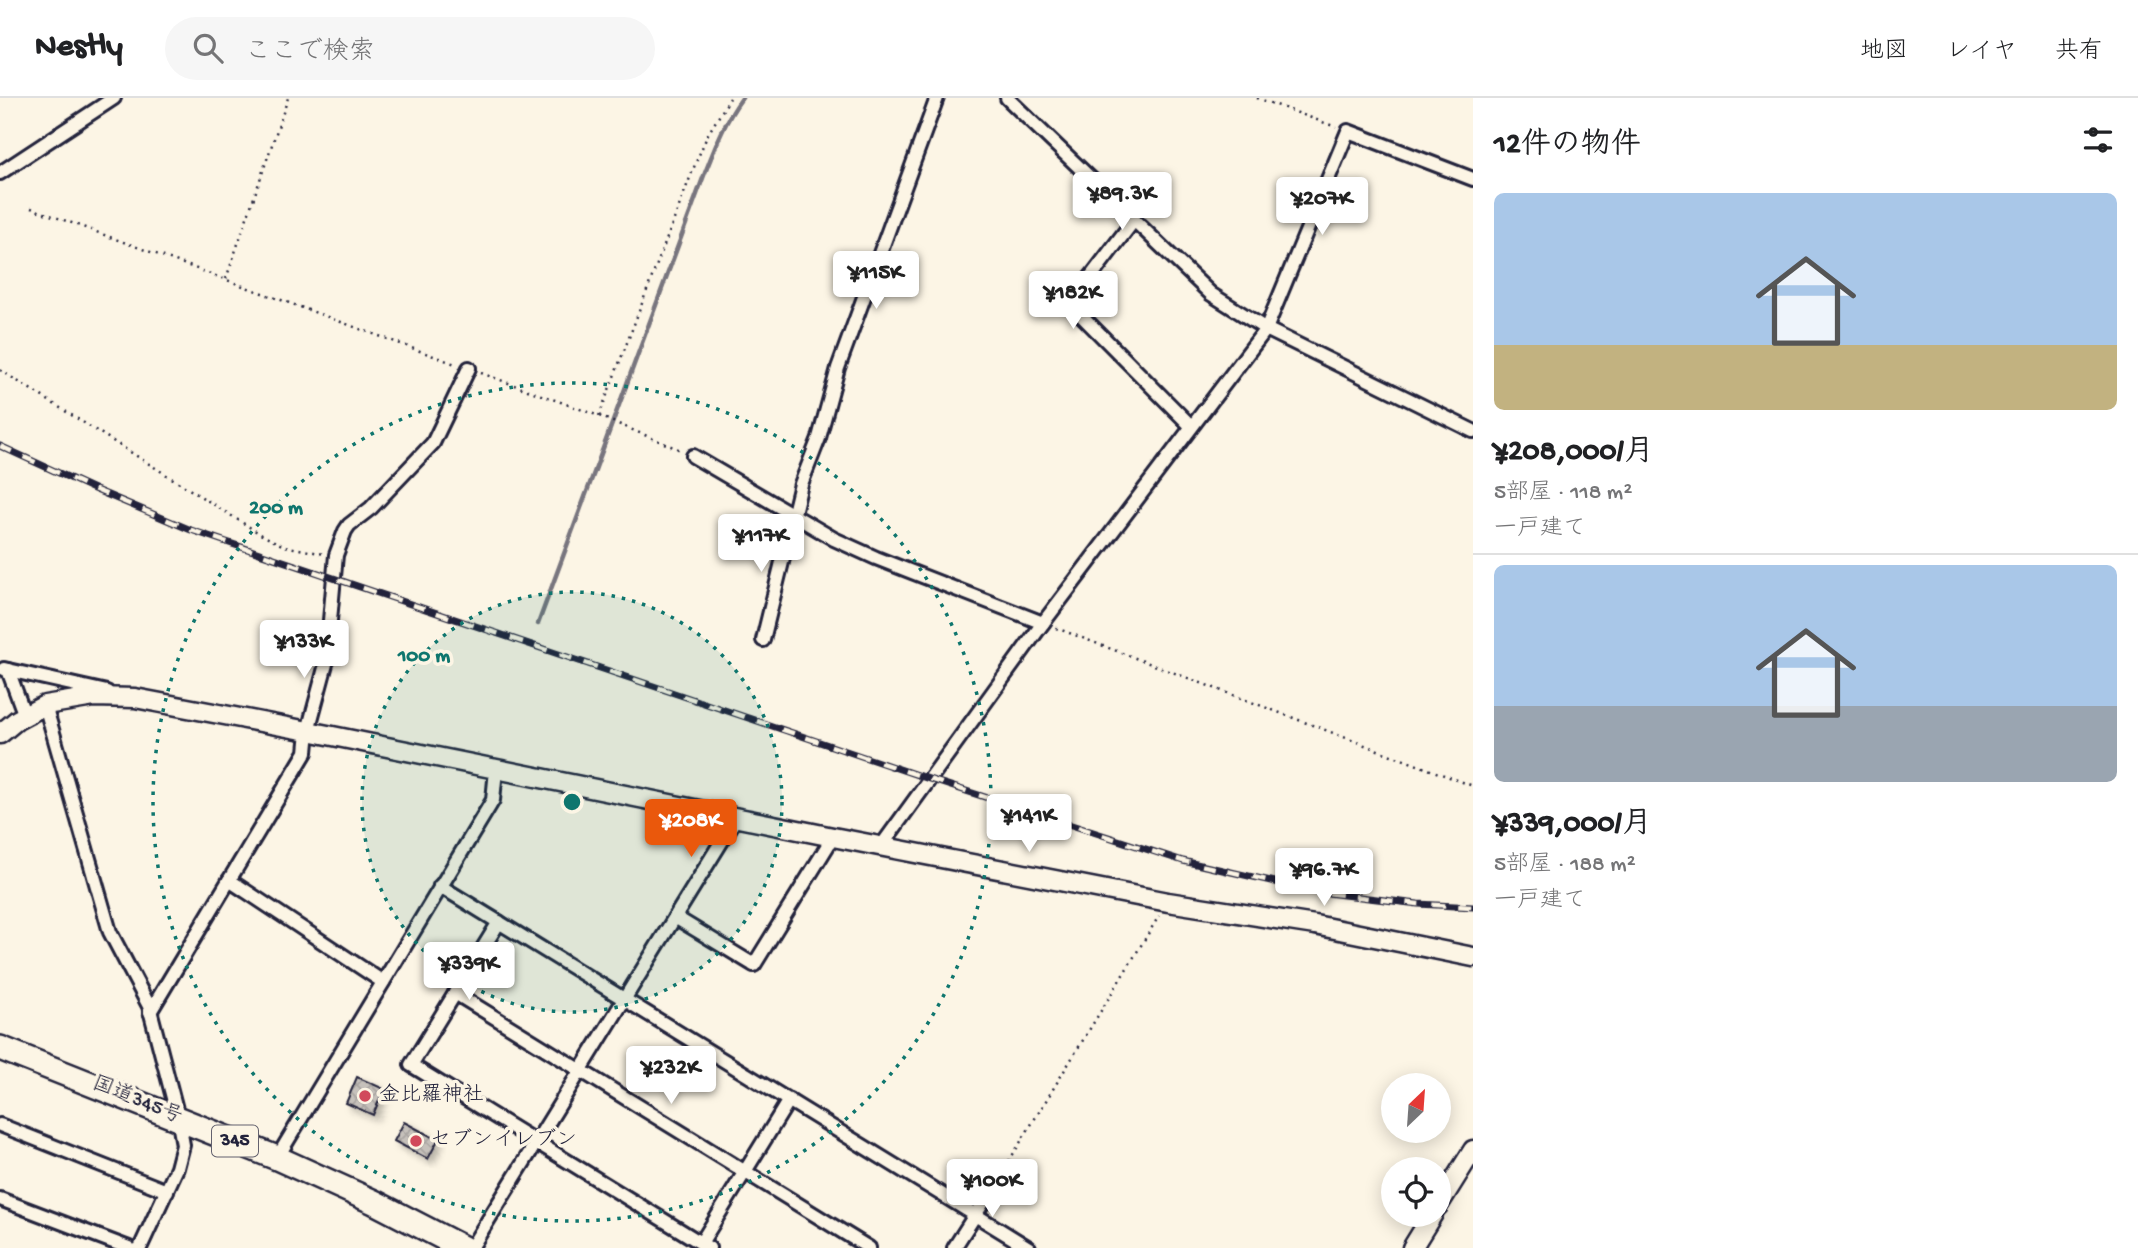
<!DOCTYPE html>
<html lang="ja">
<head>
<meta charset="utf-8">
<style>
	body { margin:0; font-family:"Gochi Hand","Klee One",sans-serif; background:#f6f6f6; color:#202124; height:100vh; display:flex; flex-direction:column; font-size:26px; white-space:nowrap }
	* { box-sizing:border-box; margin:0 }
	p { font-size:23px; color:#757577 }
	.icon { flex:none; width:38px; height:38px; fill:none; stroke:currentColor; stroke-width:2; stroke-linecap:round; stroke-linejoin:round }
	.map { position:relative; flex:1; overflow:hidden }
	.side { display:flex; flex-direction:column; background:#fff; width:665px }
	.side>* { flex:none }
	.needle { width:46px; rotate:25deg }
	.tools { position:absolute; left:1381px; top:975px; display:grid; gap:14px }
	.tools a { display:grid; place-items:center; width:70px; height:70px; border-radius:50%; background:#fff; box-shadow:0 4px 18px #0003; font-size:35px }
	.price { position:absolute; translate:-50% -60px; padding:0 16px; border-radius:7px; background:#fff; color:#222; font-size:23px; line-height:46px; filter:drop-shadow(0 2px 4px #0008) }
	.price::after { content:''; position:absolute; left:50%; top:42px; width:21px; height:16px; margin-left:-10px; background:inherit; clip-path:polygon(0 0,100% 0,50% 100%) }
	.price.on { background:#ea580c; color:#fff }
	ul { padding:0; list-style:none }
	li { display:grid; align-content:center; gap:14px; height:371px; padding:0 21px }
	li+li { border-top:2px solid #e0e0e0 }
	li span { display:grid; place-items:center; height:217px; border-radius:10px; color:#555 }
	li>.icon { margin-inline-start:auto }
	span .icon { width:126px; height:126px; fill:#fffc; stroke-width:1 }
	li b { font-size:30px }
	h2 { display:flex; justify-content:space-between; align-items:center; height:84px; padding:0 21px; font-size:30px }
	header { display:flex; align-items:center; gap:42px; box-sizing:border-box; height:98px; padding:0 35px; background:#fff; border-bottom:2px solid #e0e0e0 }
	header strong { font-size:33px }
	nav { display:flex; gap:38px; margin-inline-start:auto; font-size:24px }
	.search { width:490px; height:63px; background:#f6f6f6; display:flex; align-items:center; gap:18px; box-sizing:border-box; padding:0 24px; border-radius:38px; color:#757577; font-size:26px }
	main { display:flex; flex:1; min-height:0 }
	.map>svg:first-child { display:block }
	.lines { fill:none; stroke-linecap:round; stroke-linejoin:round }
	.stream { stroke:#78757e; stroke-width:4.5 }
	.building { fill:url(#building-cross-hatch); stroke:#22223b; stroke-width:2; filter:url(#shadow) }
	.street-casing { stroke:#22223b; stroke-width:18 }
	.secondary-casing { stroke:#22223b; stroke-width:23 }
	.highway-casing { stroke:#22223b; stroke-width:28 }
	.path { stroke:#22223b; stroke-width:2.5; stroke-dasharray:2 5; stroke-linecap:butt }
	.street { stroke:#fcf5e5; stroke-width:12 }
	.secondary { stroke:#fcf5e5; stroke-width:18 }
	.highway { stroke:#fcf5e5; stroke-width:23 }
	.rail-casing { stroke:#22223b; stroke-width:7 }
	.rail { stroke:#fcf5e5; stroke-width:4.5; stroke-dasharray:13; stroke-linecap:butt }
	.ring { fill:none; stroke:#0f766e; stroke-width:3.5; stroke-dasharray:3.5 7 }
	.poi-dot { fill:#d1495b; stroke:#fcf5e5; stroke-width:2.5 }
	.labels { text-anchor:middle; dominant-baseline:central; stroke-width:7; stroke-linejoin:round; paint-order:stroke }
	.shield { fill:#fcf5e5; stroke:#63616e; stroke-width:2 }
	.shield-label { font-size:19px; font-weight:bold; fill:#22223b }
	.poi-label { font-size:21px; fill:#22223b; stroke:#fcf5e5; text-anchor:start }
	.street-label { font-size:21px; fill:#22223b; stroke:#fcf5e5 }
	.centre { fill:#0f766e; stroke:#fcf5e5; stroke-width:3.5 }
	.ring-label { font-size:21px; text-anchor:middle; font-weight:bold; fill:#0f766e; stroke:#fcf5e5; stroke-width:7; stroke-linejoin:round; paint-order:stroke }
</style>
</head>
<body>
<header>
<strong>Nestly</strong>
<div class="search"><svg class="icon" aria-label="search" viewBox="0 0 24 24"><circle cx="10" cy="10" r="6"/><path d="M15 15l6 6"/></svg>ここで検索</div>
<nav><a>地図</a><a>レイヤ</a><a>共有</a></nav>
</header>
<main>
<div class="map">
<svg width="1473" height="1150" viewBox="0 0 1473 1150">
	<defs>
		<pattern id="building-cross-hatch" width="8" height="8" patternUnits="userSpaceOnUse" patternTransform="scale(1.75)"><rect width="8" height="8" fill="#c6c1bb"/><path d="M0 0l8 8M0 8l8-8" fill="none" stroke="#aaa6a2"/></pattern>
		<filter id="shadow"><feDropShadow dx="4.5" dy="4.5" stdDeviation="3.5" flood-color="#0004"/></filter>
	</defs>
	<rect width="100%" height="100%" fill="#fcf5e5"/>
	<filter id="ink" filterUnits="userSpaceOnUse"><feTurbulence type="fractalNoise" baseFrequency=".0143" numOctaves="2"/><feDisplacementMap in="SourceGraphic" scale="14" xChannelSelector="R" yChannelSelector="G"/><feConvolveMatrix kernelMatrix="1 2 1 2 8 2 1 2 1" color-interpolation-filters="sRGB"/></filter>
	<g filter="url(#ink)">
		<g class="lines">
			<path class="stream" d="M538 526 703 80C714 52 724 24 742 0"/>
		</g>
		<g class="building">
			<polygon points="357,979 384,991 373,1017 346,1005"/>
			<polygon points="404,1024 438,1042 428,1061 394,1043"/>
		</g>
		<g class="lines">
			<g class="street-casing">
				<g id="street">
					<polyline points="1007,0 1211,196 1266,231 1473,333"/>
					<polyline points="0,75 114,0"/>
					<polyline points="1134,122 1070,206 1191,328"/>
					<polyline points="693,358 834,441 876,460 1043,525"/>
					<polyline points="763,542 801,386 819,340 838,270 937,0"/>
					<polyline points="4,571 8,572 25,618"/>
					<polyline points="8,572 107,594"/>
					<polyline points="45,607 110,834 149,908 178,1019 183,1047 177,1070 140,1150"/>
					<polyline points="882,747 1043,525 1266,231 1348,33 1473,81"/>
					<polyline points="229,782 383,884"/>
					<polyline points="440,788 1029,1150"/>
					<polyline points="675,819 754,867 833,739"/>
					<polyline points="499,824 411,967 709,1150"/>
					<polyline points="455,895 869,1150"/>
					<polyline points="150,914 306,654 308,633 326,566 336,457 345,433 349,427 371,410 433,345 469,270"/>
					<polyline points="0,1027 167,1093"/>
					<polyline points="277,1060 493,702 496,672"/>
					<polyline points="0,1101 129,1150"/>
					<polyline points="701,1145 789,1002"/>
					<polyline points="471,1150 736,720"/>
					<polyline points="954,1150 1002,1075"/>
				</g>
			</g>
			<g class="secondary-casing">
				<g id="secondary">
					<polyline points="0,636 17,622 45,607 94,599 135,600 308,633 833,739 1168,804 1315,827 1473,859"/>
					<polyline points="1438,1108 1473,1052"/>
					<polyline points="1412,1150 1433,1116"/>
				</g>
			</g>
			<g class="highway-casing">
				<polyline id="highway" points="0,950 277,1060 374,1104 463,1150"/>
			</g>
			<g class="path">
				<polyline points="1257,0 1336,29"/>
				<polyline points="31,110 458,267"/>
				<polyline points="226,181 288,0"/>
				<polyline points="0,272 262,437 284,448 324,456"/>
				<polyline points="481,275 599,318 683,353"/>
				<polyline points="599,318 696,64 708,36 730,0"/>
				<polyline points="1056,530 1473,688"/>
				<polyline points="1009,1063 1159,818"/>
			</g>
			<use href="#street" class="street"/>
			<use href="#secondary" class="secondary"/>
			<use href="#highway" class="highway"/>
			<g class="rail-casing">
				<polyline id="rail" points="0,348 96,392 191,432 929,681 1183,763 1319,794 1418,806 1473,809"/>
			</g>
			<use href="#rail" class="rail"/>
		</g>
	</g>
	<circle cx="572" cy="704" r="210" fill="#0f766e" fill-opacity=".12"/>
	<g class="ring">
		<circle cx="572" cy="704" r="210"/>
		<circle cx="572" cy="704" r="419"/>
	</g>
	<g class="poi-dot">
		<circle cx="365" cy="998" r="7"/>
		<circle cx="416" cy="1043" r="7"/>
	</g>
	<g class="labels">
		<rect class="shield" x="212" y="1027.5" width="46" height="31" rx="5"/>
		<g class="shield-label">
			<text x="235" y="1043">345</text>
		</g>
		<g class="poi-label">
			<text x="379" y="998">金比羅神社</text>
			<text x="430" y="1043">セブンイレブン</text>
		</g>
		<g class="street-label">
			<text transform="translate(137 1003) rotate(22)">国道345号</text>
		</g>
	</g>
	<circle cx="572" cy="704" r="10" class="centre"/>
	<g class="ring-label">
		<text x="276" y="415">200 m</text>
		<text x="424" y="563">100 m</text>
	</g>
</svg>
<div class="tools">
<a><svg class="needle" viewBox="-14 -14 28 28"><path d="M0-13l5 13h-10z" fill="#e53935"/><path d="M0 13l5-13h-10z" fill="#757577"/></svg></a>
<a><svg class="icon" aria-label="locate" viewBox="0 0 24 24"><circle cx="12" cy="12" r="6"/><path d="M12 2v4M12 18v4M2 12h4M18 12h4"/></svg></a>
</div>
<b class="price" style="left:1122px;top:134px">¥89.3K</b>
<b class="price" style="left:1322px;top:139px">¥207K</b>
<b class="price" style="left:876px;top:213px">¥115K</b>
<b class="price" style="left:1073px;top:233px">¥182K</b>
<b class="price" style="left:761px;top:476px">¥117K</b>
<b class="price" style="left:304px;top:582px">¥133K</b>
<b class="price" style="left:1029px;top:756px">¥141K</b>
<b class="price on" style="left:691px;top:761px">¥208K</b>
<b class="price" style="left:1324px;top:810px">¥96.7K</b>
<b class="price" style="left:469px;top:904px">¥339K</b>
<b class="price" style="left:671px;top:1008px">¥232K</b>
<b class="price" style="left:992px;top:1121px">¥100K</b>
</div>
<section class="side">
<h2>12件の物件<svg class="icon" aria-label="filters" viewBox="0 0 24 24"><path d="M4 7h16M4 17h16"/><circle cx="9" cy="7" r="2"/><circle cx="15" cy="17" r="2"/></svg></h2>
<ul>
<li><span style="background:linear-gradient(#a9c7e8 70%,#c2b280 0)"><svg class="icon" aria-label="home" viewBox="0 0 24 24"><path d="M3 11l9-7 9 7M6 9v11h12V9"/></svg></span><div><b>¥208,000/月</b><p>5部屋 · 118 m²</p><p>一戸建て</p></div></li>
<li><span style="background:linear-gradient(#a9c7e8 65%,#9aa5b1 0)"><svg class="icon" aria-label="home" viewBox="0 0 24 24"><path d="M3 11l9-7 9 7M6 9v11h12V9"/></svg></span><div><b>¥339,000/月</b><p>5部屋 · 188 m²</p><p>一戸建て</p></div></li>
</ul>
</section>
</main>
</body>
</html>
